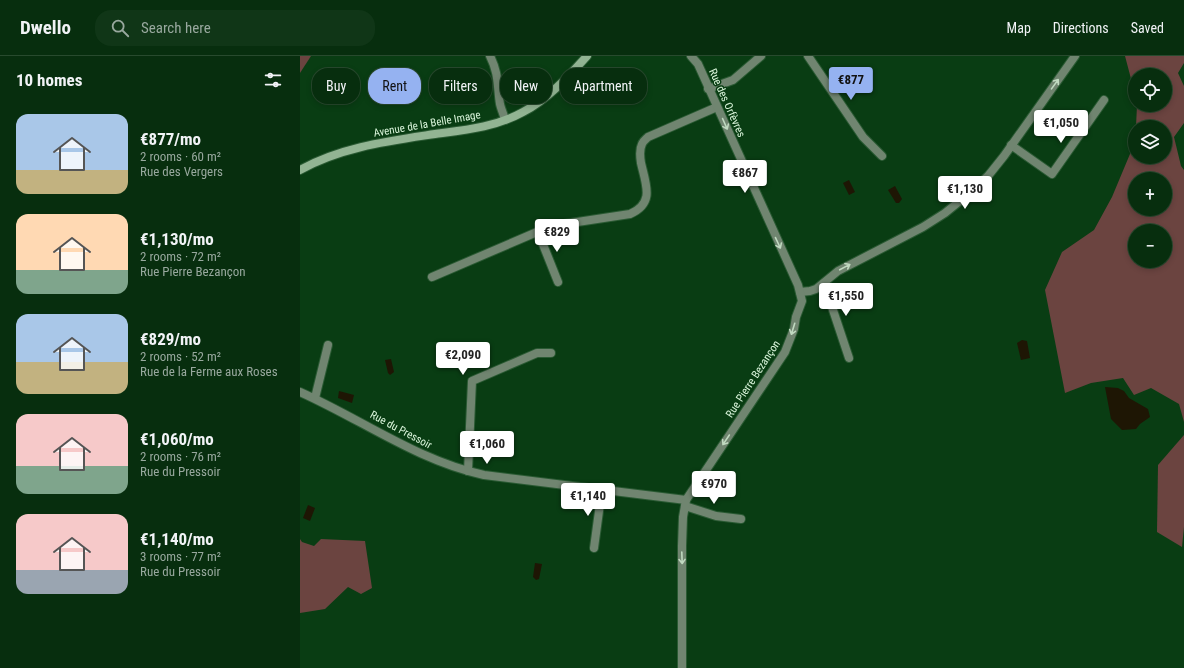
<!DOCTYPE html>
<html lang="en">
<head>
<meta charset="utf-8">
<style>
	body { margin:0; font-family:"Roboto Condensed",sans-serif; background:#103617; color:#f1f3f6; height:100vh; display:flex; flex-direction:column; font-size:15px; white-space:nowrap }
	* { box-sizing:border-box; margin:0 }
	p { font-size:13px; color:#98a89e }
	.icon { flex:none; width:22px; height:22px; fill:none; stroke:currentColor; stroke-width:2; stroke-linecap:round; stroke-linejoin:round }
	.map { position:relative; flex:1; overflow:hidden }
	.details { display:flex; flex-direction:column; background:#072e0e; width:300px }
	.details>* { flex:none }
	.banner { position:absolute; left:12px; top:12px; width:380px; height:36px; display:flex; gap:8px }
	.buttons { position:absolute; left:828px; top:12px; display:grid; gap:8px }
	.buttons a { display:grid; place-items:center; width:44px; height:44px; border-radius:50%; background:#072e0e; box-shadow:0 2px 6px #0003,0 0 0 1px #284a2e; font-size:20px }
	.price { position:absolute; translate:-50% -34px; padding:0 9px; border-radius:4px; background:#fff; color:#222; font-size:13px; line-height:26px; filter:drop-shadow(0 1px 2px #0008) }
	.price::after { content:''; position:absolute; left:50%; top:24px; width:12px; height:9px; margin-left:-6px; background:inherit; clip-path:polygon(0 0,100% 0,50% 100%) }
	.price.active { background:#95b2f1; color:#111 }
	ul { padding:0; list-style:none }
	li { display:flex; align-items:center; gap:12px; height:100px; padding:0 16px }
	li span { display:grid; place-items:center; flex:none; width:112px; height:80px; border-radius:12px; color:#555 }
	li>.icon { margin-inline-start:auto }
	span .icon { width:48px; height:48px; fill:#fffc; stroke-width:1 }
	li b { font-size:17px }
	h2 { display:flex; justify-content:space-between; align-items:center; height:48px; padding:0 16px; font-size:17px }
	.pill { padding:0 14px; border-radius:16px; background:#072e0e; box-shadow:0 2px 6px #0003,0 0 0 1px #284a2e; font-size:14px; line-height:36px }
	.pill.active { background:#95b2f1; color:#111 }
	header { display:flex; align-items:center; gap:24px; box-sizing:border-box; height:56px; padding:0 20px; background:#072e0e; border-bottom:1px solid #284a2e }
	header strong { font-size:19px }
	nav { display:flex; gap:22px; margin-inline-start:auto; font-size:14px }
	.search { width:280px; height:36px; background:#103617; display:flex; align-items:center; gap:10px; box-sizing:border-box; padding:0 14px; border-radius:16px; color:#98a89e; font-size:15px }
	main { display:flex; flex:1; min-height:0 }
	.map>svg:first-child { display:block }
	.green { fill:#6b4440; fill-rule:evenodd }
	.water { fill:#1e1604 }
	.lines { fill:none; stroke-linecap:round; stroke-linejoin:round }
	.street-casing { stroke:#2a5a33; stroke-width:10 }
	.secondary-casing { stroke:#2a5a33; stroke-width:10 }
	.street { stroke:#708570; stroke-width:8 }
	.secondary { stroke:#92b493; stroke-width:8 }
	.oneway { stroke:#c0d9c0 }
	.labels { text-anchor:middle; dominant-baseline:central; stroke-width:3; stroke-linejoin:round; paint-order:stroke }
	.street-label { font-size:11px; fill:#daf5db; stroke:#093d13 }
</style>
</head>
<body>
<header>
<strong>Dwello</strong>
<div class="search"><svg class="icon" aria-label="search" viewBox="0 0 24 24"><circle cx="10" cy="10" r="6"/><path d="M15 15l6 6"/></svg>Search here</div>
<nav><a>Map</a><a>Directions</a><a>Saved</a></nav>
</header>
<main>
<section class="details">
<h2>10 homes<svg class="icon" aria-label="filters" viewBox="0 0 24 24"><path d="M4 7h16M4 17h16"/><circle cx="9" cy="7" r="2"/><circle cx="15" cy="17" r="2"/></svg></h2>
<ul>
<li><span style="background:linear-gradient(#a9c7e8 70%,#c2b280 0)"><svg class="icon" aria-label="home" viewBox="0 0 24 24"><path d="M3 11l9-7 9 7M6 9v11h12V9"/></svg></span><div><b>€877/mo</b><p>2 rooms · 60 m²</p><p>Rue des Vergers</p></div></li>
<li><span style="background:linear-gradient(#ffd9b3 70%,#7fa58c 0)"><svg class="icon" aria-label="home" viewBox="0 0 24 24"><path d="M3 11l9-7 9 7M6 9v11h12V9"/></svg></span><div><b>€1,130/mo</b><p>2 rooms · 72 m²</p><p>Rue Pierre Bezançon</p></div></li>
<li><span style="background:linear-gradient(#a9c7e8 60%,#c2b280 0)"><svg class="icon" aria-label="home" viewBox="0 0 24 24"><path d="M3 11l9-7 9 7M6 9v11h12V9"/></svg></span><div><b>€829/mo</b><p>2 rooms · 52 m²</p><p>Rue de la Ferme aux Roses</p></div></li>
<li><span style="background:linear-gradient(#f6c9c9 65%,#7fa58c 0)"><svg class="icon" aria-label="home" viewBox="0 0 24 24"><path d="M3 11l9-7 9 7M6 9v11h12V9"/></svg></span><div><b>€1,060/mo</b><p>2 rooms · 76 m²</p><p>Rue du Pressoir</p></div></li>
<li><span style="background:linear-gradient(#f6c9c9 70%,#9aa5b1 0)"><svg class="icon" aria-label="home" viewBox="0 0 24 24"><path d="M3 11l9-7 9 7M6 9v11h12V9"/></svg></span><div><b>€1,140/mo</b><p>3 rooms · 77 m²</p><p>Rue du Pressoir</p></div></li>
</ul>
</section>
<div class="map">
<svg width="884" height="612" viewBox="0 0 884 612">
	<rect width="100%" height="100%" fill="#093d13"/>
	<g class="green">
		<polygon points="0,0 11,0 0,17"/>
		<path d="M825 0H884V7L878 17 884 30V67L874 81 881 110 884 114V366L879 348 851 332 834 339 823 322 791 327 765 337 745 234 762 196 794 174 812 141 835 86V101H865V71H836L837 49H865V19H835V38ZM835 123H865V153H835ZM835 175H865V205H835Z"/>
		<polygon points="884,379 884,471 882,491 857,476 858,409"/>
		<polygon points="0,483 2,486 14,490 21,483 65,485 72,532 61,538 48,531 25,553 0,557"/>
	</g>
	<g class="water">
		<polygon points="549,124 555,136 549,139 543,127"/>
		<polygon points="595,130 602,143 599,147 596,147 588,134"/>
		<polygon points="722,284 727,285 730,302 721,304 717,287"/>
		<polygon points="91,303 94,316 90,319 88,317 85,304"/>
		<polygon points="805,331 818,332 824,335 829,342 848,353 850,361 840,368 836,373 822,374 811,363"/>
		<polygon points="39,335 54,339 52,347 38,342"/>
		<polygon points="8,449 15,452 10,465 3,462"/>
		<polygon points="235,507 242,508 239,523 236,524 233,521"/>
	</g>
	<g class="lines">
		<g class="street-casing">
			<g id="street">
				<path d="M190 0C199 18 197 29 200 48 201 53 204 59 205 64"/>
				<polyline points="508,0 563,81 582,100"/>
				<polyline points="408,33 433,24 461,0"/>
				<polyline points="711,89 752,118 804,44"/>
				<polyline points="238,176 258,226"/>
				<path d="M132 221 251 170 330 158C355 147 346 129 341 107 340 101 339 94 342 88 343 85 346 83 348 81L417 51"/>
				<polyline points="524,227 549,302"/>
				<polyline points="500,236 510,235 516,233 538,215 623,171 645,157 671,136 688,120 704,100 775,0"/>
				<path d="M0 336C61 363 118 405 184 419L386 444"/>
				<polyline points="15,342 28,289"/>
				<polyline points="168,415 172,325 237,297 251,297"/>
				<polyline points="385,450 416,460 441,463"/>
				<polyline points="294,492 302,433"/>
				<polyline points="382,612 382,490 383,461 386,444 485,296 494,273 496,261 502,245 498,229 398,8 391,0"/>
			</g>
		</g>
		<g class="secondary-casing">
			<path id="secondary" d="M0 114C41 91 89 85 135 78 165 74 196 71 223 56 248 43 268 21 287 0"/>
		</g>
		<use href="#street" class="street"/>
		<use href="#secondary" class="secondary"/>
	</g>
	<defs><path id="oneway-shaft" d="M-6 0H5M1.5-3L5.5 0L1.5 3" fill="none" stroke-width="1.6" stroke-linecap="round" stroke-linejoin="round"/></defs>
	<g class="oneway">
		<use href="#oneway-shaft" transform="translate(755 28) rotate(-54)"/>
		<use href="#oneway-shaft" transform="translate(425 68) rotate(66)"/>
		<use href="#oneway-shaft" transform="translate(478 187) rotate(65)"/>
		<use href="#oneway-shaft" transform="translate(545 211) rotate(-28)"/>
		<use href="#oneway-shaft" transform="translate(493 273) rotate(107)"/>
		<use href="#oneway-shaft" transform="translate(426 384) rotate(124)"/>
		<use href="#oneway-shaft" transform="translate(382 502) rotate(88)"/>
	</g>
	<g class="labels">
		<g class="street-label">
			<text transform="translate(427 47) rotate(66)">Rue des Orfèvres</text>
			<text transform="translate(127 68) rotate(-10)">Avenue de la Belle Image</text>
			<text transform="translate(453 323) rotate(-57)">Rue Pierre Bezançon</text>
			<text transform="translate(101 374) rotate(28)">Rue du Pressoir</text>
		</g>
	</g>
</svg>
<div class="buttons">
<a><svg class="icon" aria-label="locate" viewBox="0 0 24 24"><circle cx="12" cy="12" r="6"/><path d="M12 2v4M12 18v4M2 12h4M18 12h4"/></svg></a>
<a><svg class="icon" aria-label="layers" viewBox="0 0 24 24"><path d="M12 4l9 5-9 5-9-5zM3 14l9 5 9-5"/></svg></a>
<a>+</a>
<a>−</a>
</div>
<b class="price active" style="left:551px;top:45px">€877</b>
<b class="price" style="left:761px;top:88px">€1,050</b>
<b class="price" style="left:445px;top:138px">€867</b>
<b class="price" style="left:665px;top:154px">€1,130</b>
<b class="price" style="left:257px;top:197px">€829</b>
<b class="price" style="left:546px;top:261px">€1,550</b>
<b class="price" style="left:163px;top:320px">€2,090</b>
<b class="price" style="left:187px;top:409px">€1,060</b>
<b class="price" style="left:414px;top:449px">€970</b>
<b class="price" style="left:288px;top:461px">€1,140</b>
<div class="banner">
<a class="pill">Buy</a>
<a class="pill active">Rent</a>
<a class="pill">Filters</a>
<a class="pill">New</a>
<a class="pill">Apartment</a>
</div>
</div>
</main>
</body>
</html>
